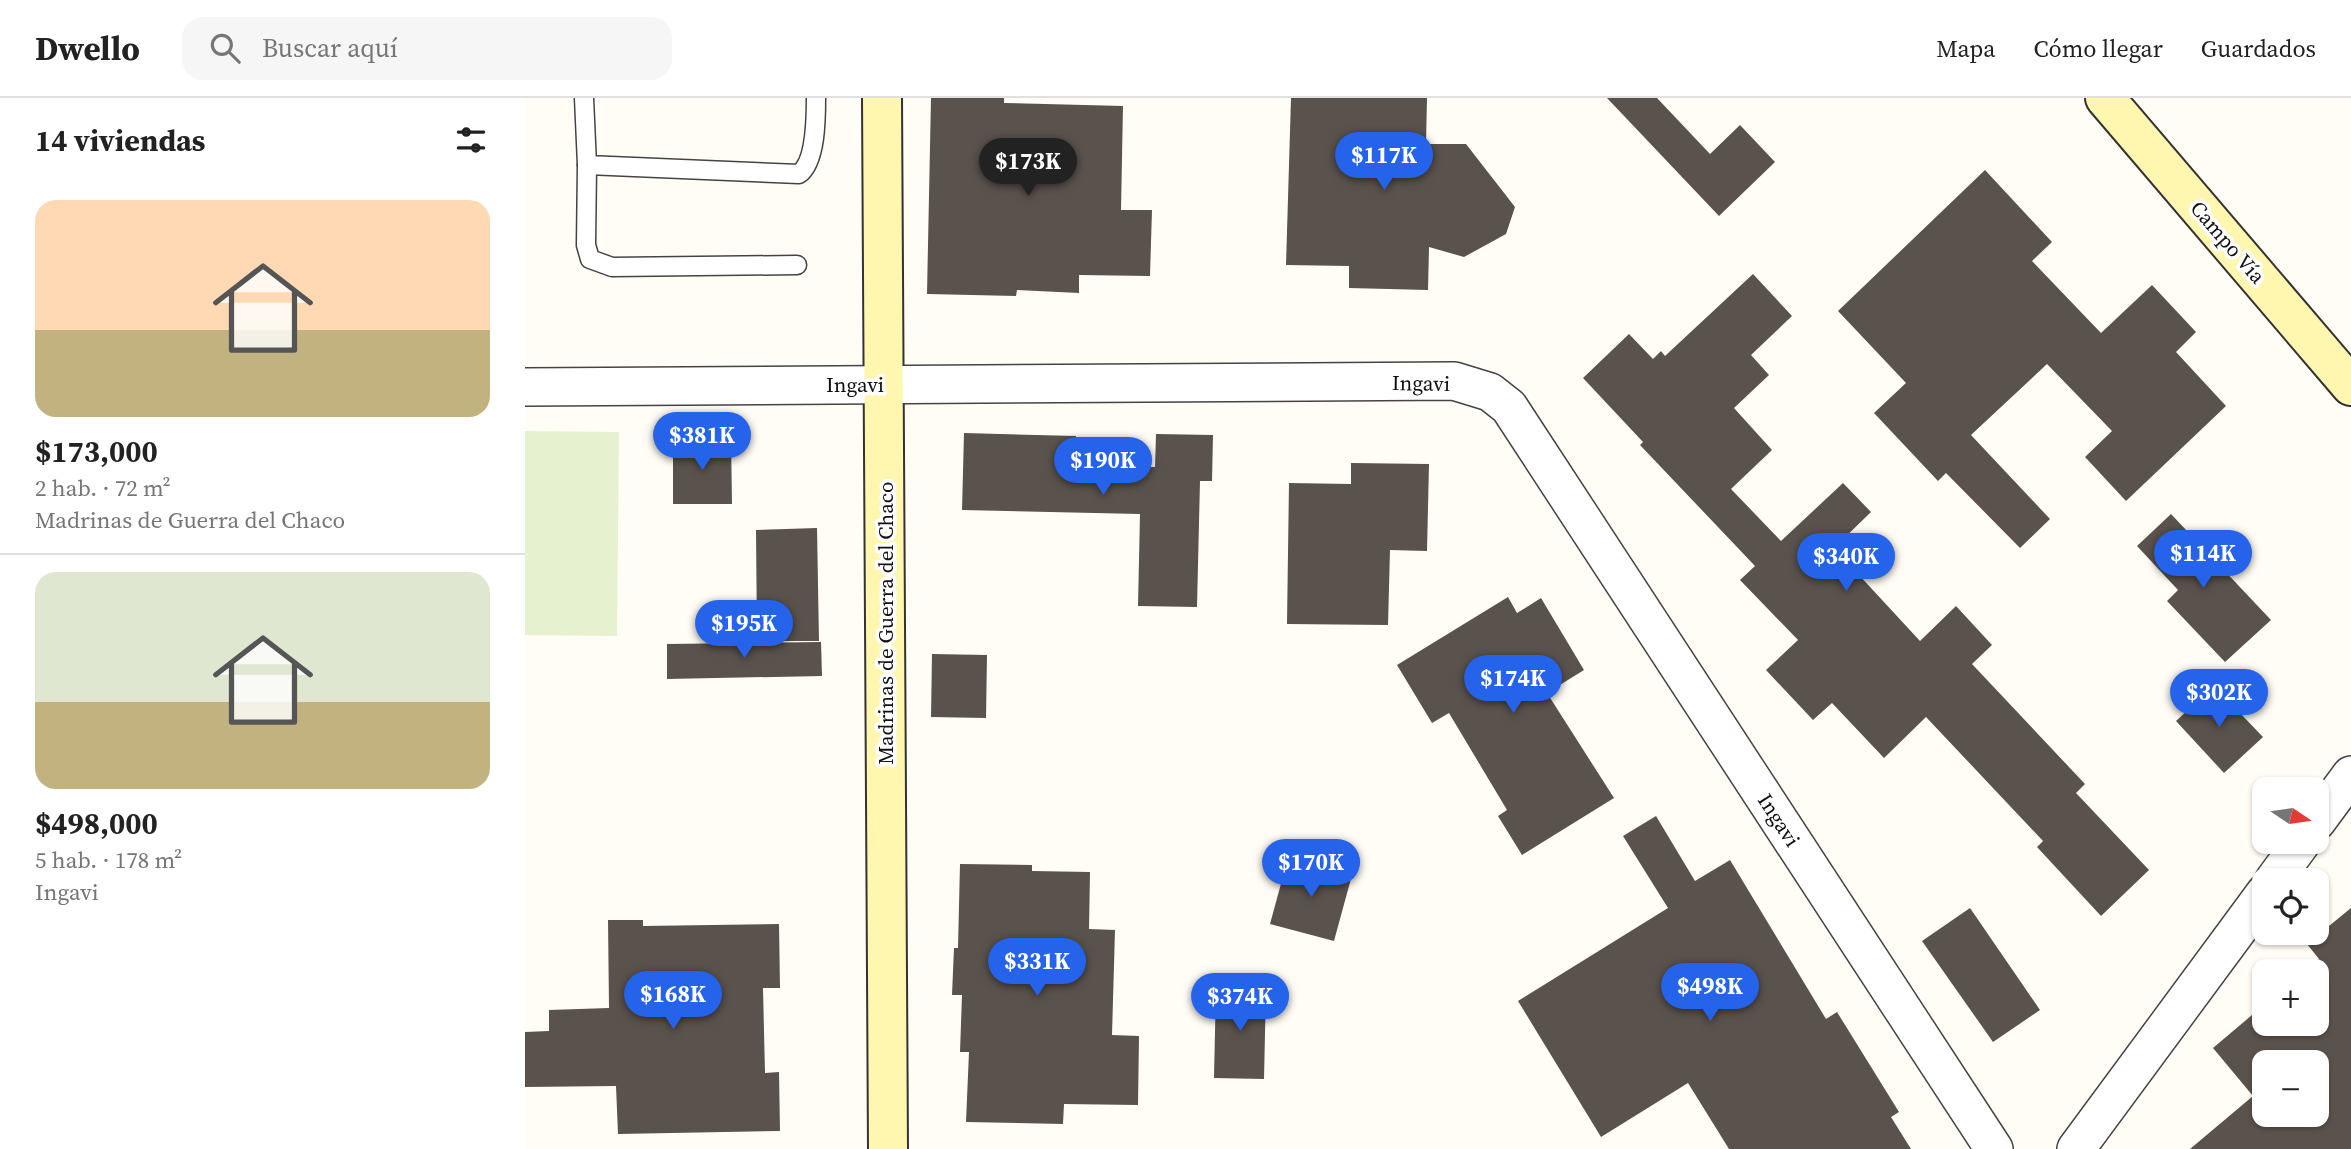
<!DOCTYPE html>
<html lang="es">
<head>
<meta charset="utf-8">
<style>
	body { margin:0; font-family:"Source Serif 4",serif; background:#f6f6f6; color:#222; height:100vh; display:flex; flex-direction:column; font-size:26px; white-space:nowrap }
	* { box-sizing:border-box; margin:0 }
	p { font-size:23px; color:#767676 }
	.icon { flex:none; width:38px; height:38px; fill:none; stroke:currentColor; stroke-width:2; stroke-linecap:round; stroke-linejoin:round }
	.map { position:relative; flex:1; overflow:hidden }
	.side { display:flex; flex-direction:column; background:#fff; width:525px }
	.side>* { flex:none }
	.needle { width:46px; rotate:103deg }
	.fabs { position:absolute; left:1727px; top:679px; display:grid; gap:14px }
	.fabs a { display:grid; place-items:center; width:77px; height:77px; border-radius:14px; background:#fff; box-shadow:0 2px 5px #0004; font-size:35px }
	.price { position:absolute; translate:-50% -60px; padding:0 16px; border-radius:24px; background:#2563eb; color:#fff; font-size:23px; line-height:46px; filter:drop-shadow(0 2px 4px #0008) }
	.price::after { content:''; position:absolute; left:50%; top:42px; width:21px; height:16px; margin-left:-10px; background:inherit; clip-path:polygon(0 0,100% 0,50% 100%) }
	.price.on { background:#222; color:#fff }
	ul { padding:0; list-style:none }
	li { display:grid; align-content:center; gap:14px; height:371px; padding:0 35px }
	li+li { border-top:2px solid #e0e0e0 }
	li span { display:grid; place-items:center; height:217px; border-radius:21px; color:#555 }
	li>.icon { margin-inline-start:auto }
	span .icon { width:126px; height:126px; fill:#fffc; stroke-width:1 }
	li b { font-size:30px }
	h2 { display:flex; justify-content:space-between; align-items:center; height:84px; padding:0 35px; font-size:30px }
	header { display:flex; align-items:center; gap:42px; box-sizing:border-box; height:98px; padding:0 35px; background:#fff; border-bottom:2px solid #e0e0e0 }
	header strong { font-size:33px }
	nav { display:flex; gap:38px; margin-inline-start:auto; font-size:24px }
	.search { width:490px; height:63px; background:#f6f6f6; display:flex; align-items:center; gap:18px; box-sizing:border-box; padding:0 24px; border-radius:21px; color:#767676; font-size:26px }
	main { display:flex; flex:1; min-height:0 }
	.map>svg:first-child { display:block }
	.pitch { fill:#e6f2cf }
	.building { fill:#5a524d; fill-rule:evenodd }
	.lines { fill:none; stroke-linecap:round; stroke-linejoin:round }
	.lane-casing { stroke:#444; stroke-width:21 }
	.street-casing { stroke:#444; stroke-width:40 }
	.secondary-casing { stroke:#333; stroke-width:42 }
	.lane { stroke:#fff; stroke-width:18 }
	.street { stroke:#fff; stroke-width:37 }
	.secondary { stroke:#fff6b0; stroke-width:38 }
	.labels { text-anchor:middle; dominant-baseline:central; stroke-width:7; stroke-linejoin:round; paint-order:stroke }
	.street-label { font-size:21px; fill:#111; stroke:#fff }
</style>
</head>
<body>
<header>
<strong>Dwello</strong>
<div class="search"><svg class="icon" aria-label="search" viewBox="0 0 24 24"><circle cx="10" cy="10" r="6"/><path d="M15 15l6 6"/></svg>Buscar aquí</div>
<nav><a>Mapa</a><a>Cómo llegar</a><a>Guardados</a></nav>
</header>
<main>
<section class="side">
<h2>14 viviendas<svg class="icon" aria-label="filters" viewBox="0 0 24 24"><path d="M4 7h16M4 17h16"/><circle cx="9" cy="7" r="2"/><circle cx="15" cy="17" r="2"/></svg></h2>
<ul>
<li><span style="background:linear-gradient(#ffd9b3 60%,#c2b280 0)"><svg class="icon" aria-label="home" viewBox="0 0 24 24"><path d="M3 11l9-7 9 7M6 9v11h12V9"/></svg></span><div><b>$173,000</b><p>2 hab. · 72 m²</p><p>Madrinas de Guerra del Chaco</p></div></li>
<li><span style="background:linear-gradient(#dfe7d0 60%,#c2b280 0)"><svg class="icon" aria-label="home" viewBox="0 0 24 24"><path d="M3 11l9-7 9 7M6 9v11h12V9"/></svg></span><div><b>$498,000</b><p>5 hab. · 178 m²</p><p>Ingavi</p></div></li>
</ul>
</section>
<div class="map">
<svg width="1826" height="1051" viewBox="0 0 1826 1051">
	<rect width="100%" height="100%" fill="#fffdf5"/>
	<polygon class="pitch" points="0,333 94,334 92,538 0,537"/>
	<g class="building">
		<polygon points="406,0 479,0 479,5 598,8 596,112 627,112 625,178 554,177 554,195 492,192 491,198 402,196"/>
		<polygon points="766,0 902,0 901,46 941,46 990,109 981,136 939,159 904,149 903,192 824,190 824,168 761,167"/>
		<polygon points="1082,0 1132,0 1185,56 1215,27 1250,64 1194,118"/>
		<polygon points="1460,72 1527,144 1507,163 1576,235 1627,187 1671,234 1651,254 1701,308 1601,403 1560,359 1587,333 1522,266 1446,337 1525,421 1495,450 1421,375 1413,383 1349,315 1381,285 1313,213"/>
		<polygon points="1228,176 1267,218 1226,257 1244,277 1209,310 1247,352 1206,391 1256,443 1318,385 1346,414 1309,450 1395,543 1431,508 1467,547 1447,566 1560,686 1551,695 1624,772 1576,818 1512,749 1518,743 1401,619 1359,660 1307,605 1288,622 1241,572 1273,542 1215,482 1230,468 1115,347 1118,344 1058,280 1104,236 1128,261 1136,253 1140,258"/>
		<polygon points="439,335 551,338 550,369 630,369 631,336 688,337 687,383 675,383 672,509 613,508 615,416 437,412"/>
		<polygon points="206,342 207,406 148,406 148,343"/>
		<polygon points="826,365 904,366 902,453 865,452 863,527 762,526 764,385 826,386"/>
		<polygon points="1646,416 1746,522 1700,564 1642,503 1653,492 1612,448"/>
		<polygon points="292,430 294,543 232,543 231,432"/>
		<polygon points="983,499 992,515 1016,500 1059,572 1022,595 1089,700 997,757 973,718 982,712 924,615 907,625 872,567"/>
		<polygon points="296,544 297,578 142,581 142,546"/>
		<polygon points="407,556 462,557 461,620 406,619"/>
		<polygon points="1689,588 1738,639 1699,675 1651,623"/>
		<polygon points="1131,718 1170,783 1205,762 1301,921 1312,914 1374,1014 1366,1019 1386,1051 1204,1051 1163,985 1076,1039 993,903 1143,810 1098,738"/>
		<polygon points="763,760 827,777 809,843 745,826"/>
		<polygon points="435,766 507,767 507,773 565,774 564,831 590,832 587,937 614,938 613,1007 539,1006 538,1026 441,1024 444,954 435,954 437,897 427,897 429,850 433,850"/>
		<polygon points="1445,810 1515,912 1468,944 1397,843"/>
		<path d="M1826 810V1051H1665L1728 998 1688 950 1740 906V926H1792V873H1779L1794 861 1782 846ZM1740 964H1792V1017H1740Z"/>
		<polygon points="83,822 118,822 118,828 254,826 255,890 238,890 240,975 254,974 255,1033 93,1036 91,988 0,989 0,934 24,933 24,912 84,910"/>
		<polygon points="691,888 741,890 739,981 689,980"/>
	</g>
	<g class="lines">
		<g class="lane-casing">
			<g id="lane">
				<path d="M59 0 62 67 274 76C291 64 291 20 291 0"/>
				<polyline points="62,67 61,147 65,161 87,169 272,167"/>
			</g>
		</g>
		<g class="street-casing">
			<g id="street">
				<polyline points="0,289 929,283 965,294 984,309 1469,1051"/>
				<polyline points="1792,723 1826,677"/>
				<polyline points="1749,782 1777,744"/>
				<polyline points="1551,1051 1740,795"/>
			</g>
		</g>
		<g class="secondary-casing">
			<g id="secondary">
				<polyline points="357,0 363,1051"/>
				<polyline points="1580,0 1826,288"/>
			</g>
		</g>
		<use href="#lane" class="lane"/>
		<use href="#street" class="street"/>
		<use href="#secondary" class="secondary"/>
	</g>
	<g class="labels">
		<g class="street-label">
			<text transform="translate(1703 144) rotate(49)">Campo Vía</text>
			<text transform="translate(896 285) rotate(1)">Ingavi</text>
			<text x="330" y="286">Ingavi</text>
			<text transform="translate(360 525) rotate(-90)">Madrinas de Guerra del Chaco</text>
			<text transform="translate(1254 722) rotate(57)">Ingavi</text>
		</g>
	</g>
</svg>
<div class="fabs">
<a><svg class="needle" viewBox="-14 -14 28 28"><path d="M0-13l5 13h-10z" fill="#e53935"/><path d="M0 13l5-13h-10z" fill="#767676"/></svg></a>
<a><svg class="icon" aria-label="locate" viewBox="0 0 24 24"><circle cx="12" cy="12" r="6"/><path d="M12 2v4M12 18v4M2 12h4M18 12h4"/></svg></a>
<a>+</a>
<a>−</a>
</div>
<b class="price" style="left:859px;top:94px">$117K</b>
<b class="price on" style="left:503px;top:100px">$173K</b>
<b class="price" style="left:177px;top:374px">$381K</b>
<b class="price" style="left:578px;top:399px">$190K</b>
<b class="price" style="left:1678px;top:492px">$114K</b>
<b class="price" style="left:1321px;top:495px">$340K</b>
<b class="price" style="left:219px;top:562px">$195K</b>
<b class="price" style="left:988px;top:617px">$174K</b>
<b class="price" style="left:1694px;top:631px">$302K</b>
<b class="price" style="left:786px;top:801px">$170K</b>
<b class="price" style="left:512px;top:900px">$331K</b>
<b class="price" style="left:1185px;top:925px">$498K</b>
<b class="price" style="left:148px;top:933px">$168K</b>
<b class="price" style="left:715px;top:935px">$374K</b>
</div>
</main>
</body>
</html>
